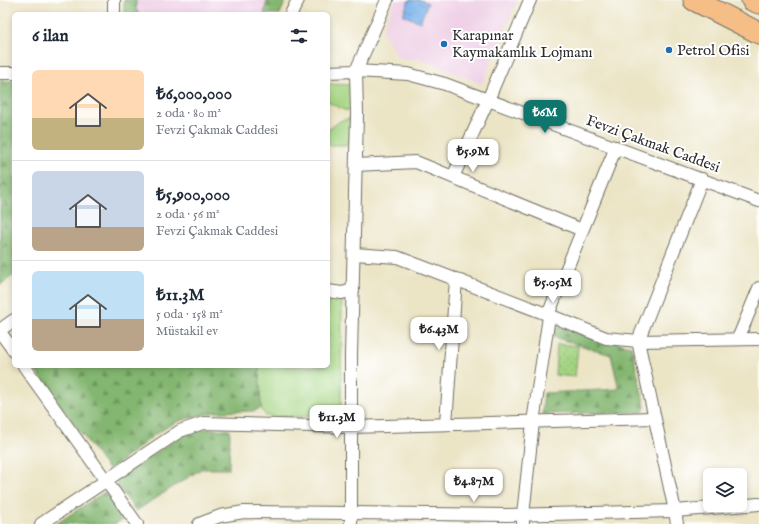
<!DOCTYPE html>
<html lang="tr">
<head>
<meta charset="utf-8">
<style>
	body { margin:0; font-family:"IM FELL English",serif; background:#f6f6f7; color:#1f2937; height:100vh; display:flex; flex-direction:column; font-size:15px; white-space:nowrap }
	* { box-sizing:border-box; margin:0 }
	p { font-size:13px; color:#747a83 }
	.icon { flex:none; width:22px; height:22px; fill:none; stroke:currentColor; stroke-width:2; stroke-linecap:round; stroke-linejoin:round }
	.map { position:relative; flex:1; overflow:hidden }
	.side { position:absolute; left:12px; top:12px; width:318px; height:356px; display:flex; flex-direction:column; background:#fff; border-radius:6px; box-shadow:0 2px 6px #0003 }
	.side>* { flex:none }
	.controls { position:absolute; left:703px; top:468px; display:grid; gap:8px }
	.controls a { display:grid; place-items:center; width:44px; height:44px; border-radius:6px; background:#fff; box-shadow:0 2px 6px #0003; font-size:20px }
	.price { position:absolute; translate:-50% -34px; padding:0 9px; border-radius:8px; background:#fff; color:#222; font-size:13px; line-height:26px; filter:drop-shadow(0 1px 2px #0008) }
	.price::after { content:''; position:absolute; left:50%; top:24px; width:12px; height:9px; margin-left:-6px; background:inherit; clip-path:polygon(0 0,100% 0,50% 100%) }
	.price.selected { background:#0f766e; color:#fff }
	ul { padding:0; list-style:none }
	li { display:flex; align-items:center; gap:12px; height:100px; padding:0 20px }
	li+li { border-top:1px solid #e0e1e3 }
	li span { display:grid; place-items:center; flex:none; width:112px; height:80px; border-radius:6px; color:#555 }
	li>.icon { margin-inline-start:auto }
	span .icon { width:48px; height:48px; fill:#fffc; stroke-width:1 }
	li b { font-size:17px }
	h2 { display:flex; justify-content:space-between; align-items:center; height:48px; padding:0 20px; font-size:17px }
	.map>svg:first-child { display:block }
	.built { fill:#efd0e6 }
	.grass { fill:#a4d482; stroke:#688056 }
	.forest { fill:url(#forest-firs); stroke:#57704e }
	.park { fill:url(#park-dots); stroke:#688056 }
	.water { fill:url(#water-ripples); stroke:#526f8b }
	.lines { fill:none; stroke-linecap:round; stroke-linejoin:round }
	.minor-casing { stroke:#6e6c61; stroke-width:14 }
	.trunk-casing { stroke:#6e6c61; stroke-width:23 }
	.minor { stroke:#fff; stroke-width:12 }
	.trunk { stroke:#f6be87; stroke-width:21 }
	.poi-dot { fill:#1f6fb2; stroke:#fff; stroke-width:1.5 }
	.labels { text-anchor:middle; dominant-baseline:central; stroke-width:4; stroke-linejoin:round; paint-order:stroke }
	.poi-label { font-size:15px; fill:#2b2b2b; stroke:#fff; text-anchor:start }
	.street-label { font-size:15px; fill:#2b2b2b; stroke:#fff }
</style>
</head>
<body>
<div class="map">
<svg width="759" height="524" viewBox="0 0 759 524">
	<defs>
		<pattern id="forest-firs" width="22" height="20" patternUnits="userSpaceOnUse"><rect width="22" height="20" fill="#83b670"/><path d="M5 1l3.5 6h-7zM16 11l3.5 6h-7z" fill="#6b945c"/></pattern>
		<pattern id="park-dots" width="8" height="8" patternUnits="userSpaceOnUse"><rect width="8" height="8" fill="#a4d482"/><path d="M2 2h.1M6 6h.1" fill="none" stroke="#8db670" stroke-width="1.8" stroke-linecap="round"/></pattern>
		<pattern id="water-ripples" width="26" height="14" patternUnits="userSpaceOnUse"><rect width="26" height="14" fill="#7ab3eb"/><path d="M2 4q2-2 4 0t4 0M15 11q2-2 4 0t4 0" fill="none" stroke="#6492bf"/></pattern>
	</defs>
	<rect width="100%" height="100%" fill="#fff"/>
	<filter id="ink" filterUnits="userSpaceOnUse"><feTurbulence type="fractalNoise" baseFrequency=".025" numOctaves="2"/><feDisplacementMap in="SourceGraphic" scale="8" xChannelSelector="R" yChannelSelector="G"/><feConvolveMatrix kernelMatrix="1 2 1 2 8 2 1 2 1" color-interpolation-filters="sRGB"/></filter>
	<filter id="wash" filterUnits="userSpaceOnUse"><feTurbulence type="fractalNoise" baseFrequency=".012" numOctaves="4" result="noise"/><feDisplacementMap in="SourceGraphic" scale="16" xChannelSelector="R" yChannelSelector="G"/><feGaussianBlur stdDeviation="0.9" result="paint"/><feColorMatrix in="noise" values="0 0 0 0 0 0 0 0 0 0 0 0 0 0 0 0 0 1.4 0 .05"/><feComposite in="paint" operator="in"/></filter>
	<g filter="url(#wash)">
		<rect width="100%" height="100%" fill="#ebe4c5"/>
		<g class="built">
			<polygon points="124,0 286,0 280,14 124,14"/>
			<polygon points="395,0 517,0 482,84 421,59 399,59 382,30"/>
		</g>
		<g class="grass">
			<polygon points="328,84 352,85 352,111 344,110 328,102"/>
			<polygon points="351,118 351,145 328,145 328,130 340,121"/>
			<polygon points="328,296 342,299 341,415 302,417 266,416 261,408 259,366 328,366"/>
		</g>
		<g class="forest">
			<polygon points="124,0 136,0 136,9 139,14 124,14"/>
			<polygon points="267,0 286,0 280,14 264,14"/>
			<polygon points="0,81 14,81 14,275 0,285"/>
			<polygon points="561,327 590,337 631,346 645,407 643,412 542,414 544,393 619,389 611,355 557,338 553,335 555,329"/>
			<polygon points="32,366 259,366 261,408 254,411 215,412 185,419 170,425 154,435 109,471"/>
			<polygon points="203,429 230,430 229,469 201,469 136,511 118,487 116,480 182,435"/>
			<polygon points="106,491 124,518 116,524 56,524"/>
		</g>
		<polygon class="park" points="557,344 578,346 575,377 555,375"/>
		<polygon class="water" points="409,0 421,0 428,3 420,22 403,15"/>
	</g>
	<g filter="url(#ink)">
		<g class="lines">
			<g class="minor-casing">
				<g id="minor">
					<polyline points="114,0 114,14"/>
					<polyline points="291,14 298,0"/>
					<polyline points="328,72 356,71 408,74 445,84 759,201"/>
					<polyline points="0,73 14,73"/>
					<polyline points="356,165 416,162 582,230"/>
					<polyline points="453,177 488,100 530,0"/>
					<polyline points="354,254 397,257 549,315 606,338 638,341 759,339"/>
					<polyline points="328,291 342,293 353,290"/>
					<polyline points="0,330 14,320"/>
					<polyline points="0,332 14,351"/>
					<polyline points="738,339 759,288"/>
					<polyline points="24,366 137,524"/>
					<polyline points="446,424 456,279"/>
					<polyline points="41,524 180,431 203,423 351,427 654,418"/>
					<polyline points="199,524 220,516 244,512 351,513 507,515 675,511 759,504"/>
					<polyline points="351,524 351,355 357,114 356,71 387,0"/>
					<polyline points="523,524 523,515 533,422 550,310 616,147"/>
					<polyline points="677,524 675,511 638,341 702,179"/>
				</g>
			</g>
			<g class="trunk-casing">
				<g id="trunk">
					<polyline points="694,0 759,33"/>
					<polyline points="752,0 759,3"/>
				</g>
			</g>
			<use href="#minor" class="minor"/>
			<use href="#trunk" class="trunk"/>
		</g>
	</g>
	<g class="poi-dot">
		<circle cx="444" cy="44" r="4"/>
		<circle cx="669" cy="50" r="4"/>
	</g>
	<g class="labels">
		<g class="poi-label">
			<text x="452" y="35">Karapınar<tspan x="452" dy="17">Kaymakamlık Lojmanı</tspan></text>
			<text x="677" y="50">Petrol Ofisi</text>
		</g>
		<g class="street-label">
			<text transform="translate(653 144) rotate(20)">Fevzi Çakmak Caddesi</text>
		</g>
	</g>
</svg>
<div class="controls">
<a><svg class="icon" aria-label="layers" viewBox="0 0 24 24"><path d="M12 4l9 5-9 5-9-5zM3 14l9 5 9-5"/></svg></a>
</div>
<b class="price selected" style="left:545px;top:134px">₺6M</b>
<b class="price" style="left:473px;top:173px">₺5.9M</b>
<b class="price" style="left:553px;top:304px">₺5.05M</b>
<b class="price" style="left:439px;top:351px">₺6.43M</b>
<b class="price" style="left:337px;top:439px">₺11.3M</b>
<b class="price" style="left:474px;top:503px">₺4.87M</b>
<section class="side">
<h2>6 ilan<svg class="icon" aria-label="filters" viewBox="0 0 24 24"><path d="M4 7h16M4 17h16"/><circle cx="9" cy="7" r="2"/><circle cx="15" cy="17" r="2"/></svg></h2>
<ul>
<li><span style="background:linear-gradient(#ffd9b3 60%,#c2b280 0)"><svg class="icon" aria-label="home" viewBox="0 0 24 24"><path d="M3 11l9-7 9 7M6 9v11h12V9"/></svg></span><div><b>₺6,000,000</b><p>2 oda · 80 m²</p><p>Fevzi Çakmak Caddesi</p></div></li>
<li><span style="background:linear-gradient(#c9d6e8 70%,#b9a48a 0)"><svg class="icon" aria-label="home" viewBox="0 0 24 24"><path d="M3 11l9-7 9 7M6 9v11h12V9"/></svg></span><div><b>₺5,900,000</b><p>2 oda · 56 m²</p><p>Fevzi Çakmak Caddesi</p></div></li>
<li><span style="background:linear-gradient(#bfe0f5 60%,#b9a48a 0)"><svg class="icon" aria-label="home" viewBox="0 0 24 24"><path d="M3 11l9-7 9 7M6 9v11h12V9"/></svg></span><div><b>₺11.3M</b><p>5 oda · 158 m²</p><p>Müstakil ev</p></div></li>
</ul>
</section>
</div>
</body>
</html>
